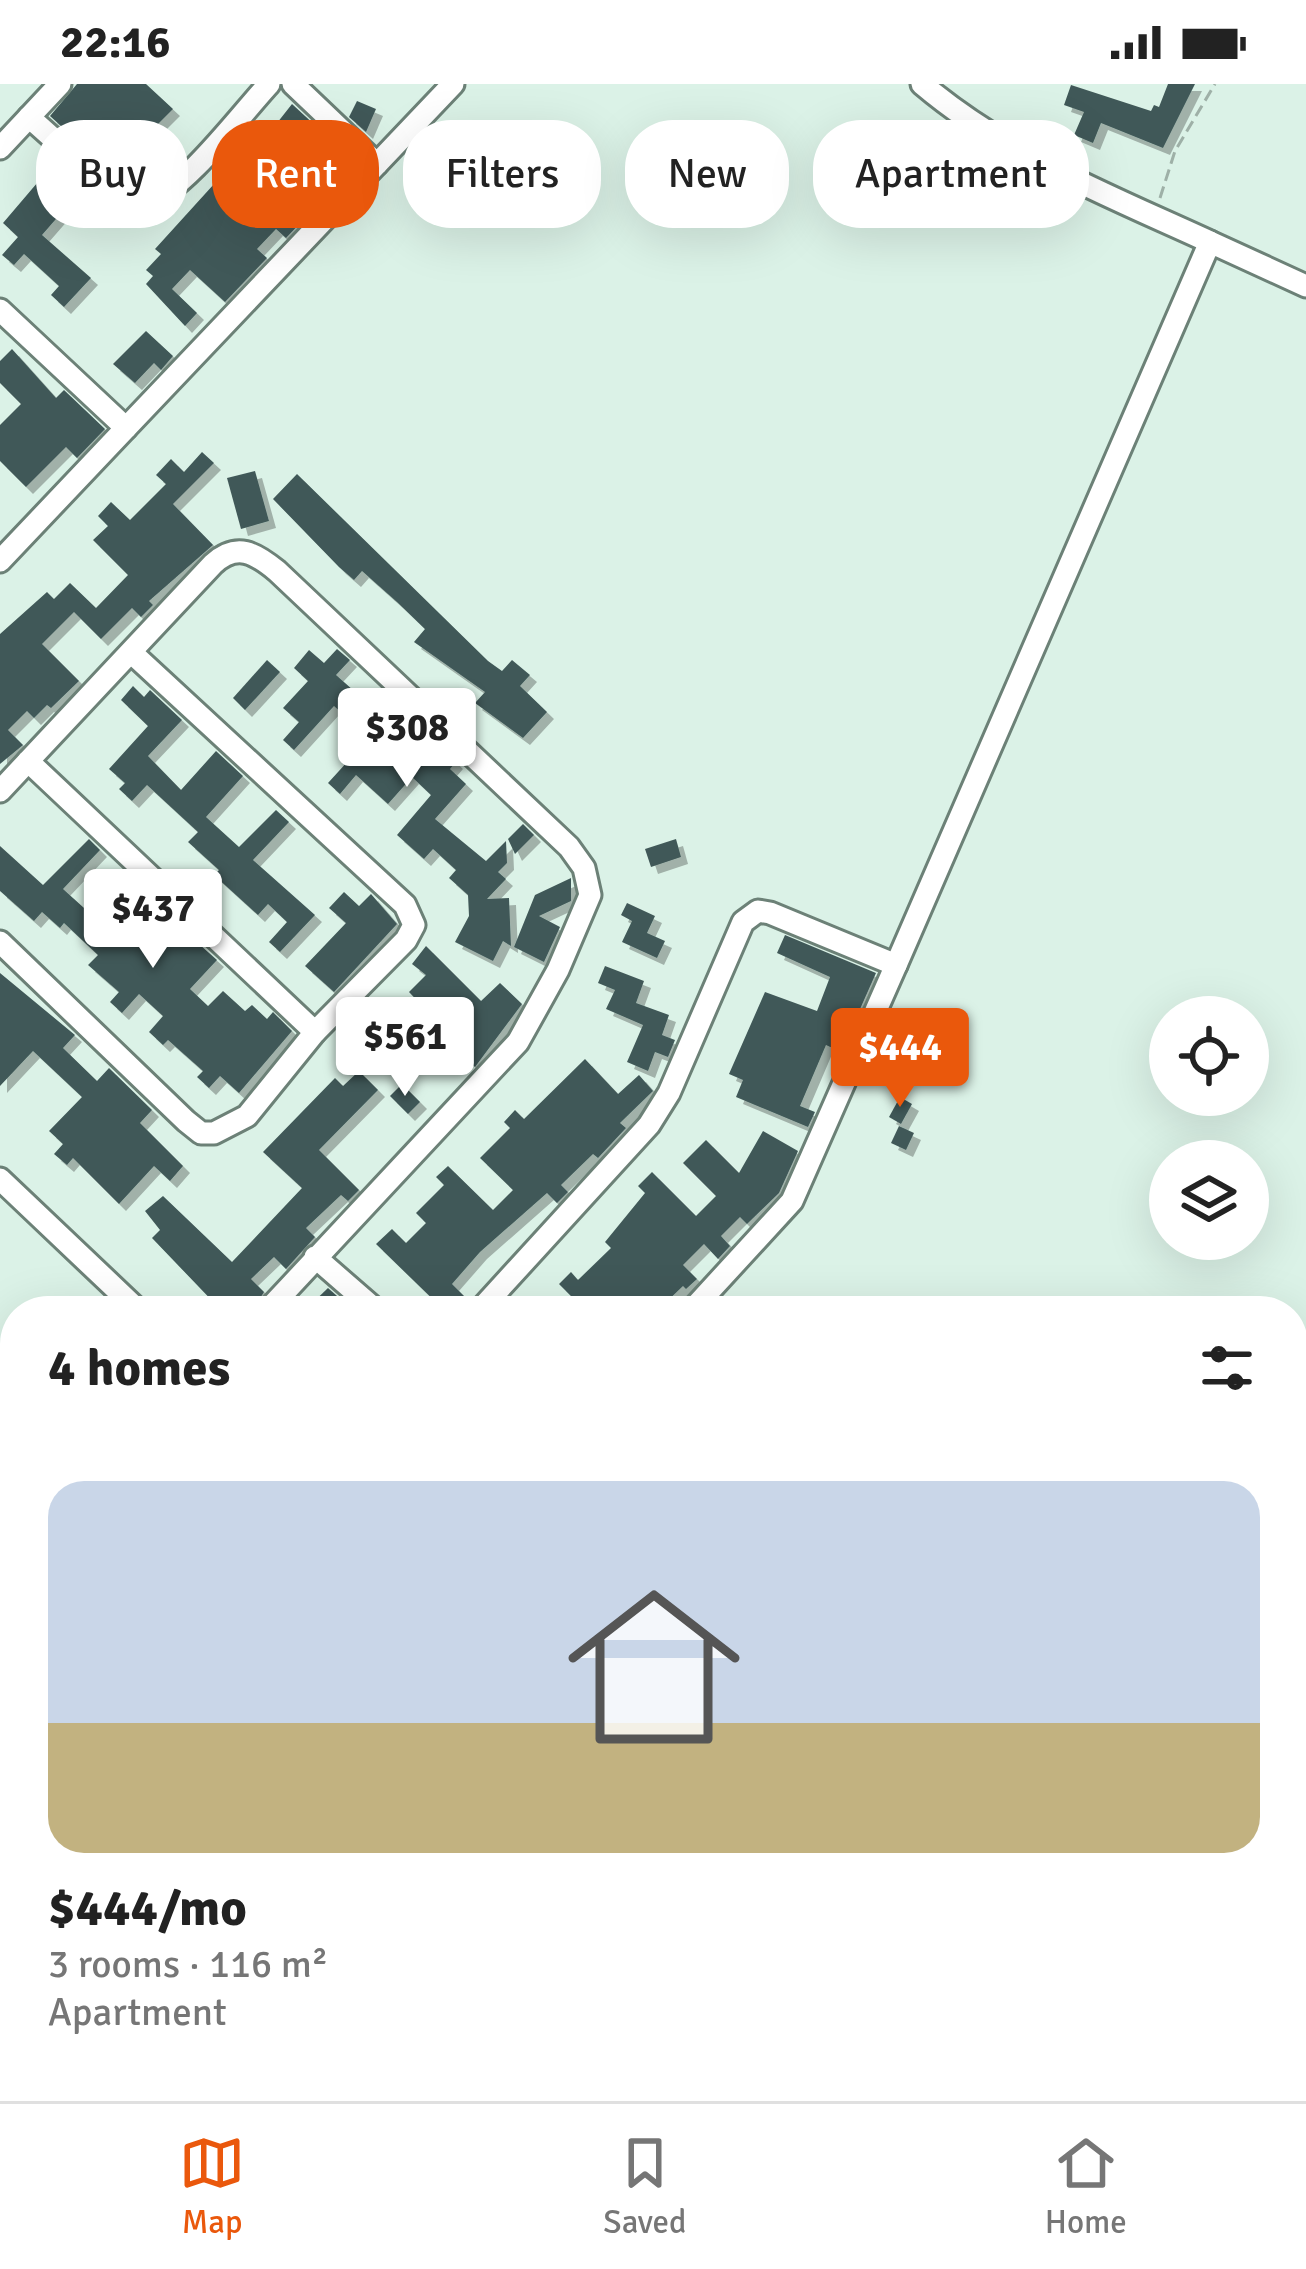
<!DOCTYPE html>
<html lang="en">
<head>
<meta charset="utf-8">
<style>
	body { margin:0; font-family:Signika,sans-serif; background:#f6f6f6; color:#222; height:100vh; display:flex; flex-direction:column; font-size:45px; white-space:nowrap }
	* { box-sizing:border-box; margin:0 }
	p { font-size:39px; color:#767676 }
	.icon { flex:none; width:66px; height:66px; fill:none; stroke:currentColor; stroke-width:2; stroke-linecap:round; stroke-linejoin:round }
	.map { position:relative; flex:1; overflow:hidden }
	.drawer { position:absolute; left:0px; top:1212px; width:1308px; height:807px; display:flex; flex-direction:column; background:#fff; border-radius:48px 48px 0 0; box-shadow:0 12px 48px #0002 }
	.drawer>* { flex:none }
	.top-card { position:absolute; left:36px; top:36px; width:1236px; height:108px; display:flex; gap:24px }
	.tools { position:absolute; left:1149px; top:912px; display:grid; gap:24px }
	.tools a { display:grid; place-items:center; width:120px; height:120px; border-radius:50%; background:#fff; box-shadow:0 12px 48px #0002; font-size:60px }
	.price { position:absolute; translate:-50% -102px; padding:0 27px; border-radius:12px; background:#fff; color:#222; font-size:39px; line-height:78px; filter:drop-shadow(0 3px 6px #0008) }
	.price::after { content:''; position:absolute; left:50%; top:72px; width:36px; height:27px; margin-left:-18px; background:inherit; clip-path:polygon(0 0,100% 0,50% 100%) }
	.price.on { background:#ea580c; color:#fff }
	ul { padding:0; list-style:none }
	li { display:grid; align-content:center; gap:24px; height:636px; padding:0 48px }
	li+li { border-top:3px solid #e0e0e0 }
	li span { display:grid; place-items:center; height:372px; border-radius:36px; color:#555 }
	li>.icon { margin-inline-start:auto }
	span .icon { width:216px; height:216px; fill:#fffc; stroke-width:1 }
	li b { font-size:51px }
	h2 { display:flex; justify-content:space-between; align-items:center; height:144px; padding:0 48px; font-size:51px }
	.chip { padding:0 42px; border-radius:48px; background:#fff; box-shadow:0 12px 48px #0002; font-size:42px; line-height:108px }
	.chip.on { background:#ea580c; color:#fff }
	.status { display:flex; justify-content:space-between; align-items:center; height:84px; padding:0 60px; background:#fff; direction:ltr }
	.status svg { height:33px; fill:currentColor }
	.menu { display:flex; justify-content:space-around; align-items:center; height:168px; border-top:3px solid #e0e0e0; background:#fff; font-size:33px; color:#767676 }
	.menu a { display:grid; justify-items:center; gap:6px }
	.menu .on { color:#ea580c }
	.map>svg:first-child { display:block }
	.building { fill:#415958; filter:url(#shadow) }
	.lines { fill:none; stroke-linecap:round; stroke-linejoin:round }
	.minor-casing { stroke:#6c8177; stroke-width:27 }
	.path { stroke:#9eb0a7; stroke-width:3; stroke-dasharray:12 6; stroke-linecap:butt }
	.minor { stroke:#fff; stroke-width:21 }
</style>
</head>
<body>
<div class="status"><b>22:16</b><svg viewBox="0 0 49 12"><path d="M0 12V9h3v3zM5 12V6h3v6zM10 12V3h3v9zM15 12V0h3v12zM26 1h20v11H26zM47 4h2v5h-2z"/></svg></div>
<div class="map">
<svg width="1306" height="2017" viewBox="0 0 1306 2017">
	<defs>
		<filter id="shadow"><feDropShadow dx="7" dy="7" stdDeviation="0" flood-color="#0004"/></filter>
	</defs>
	<rect width="100%" height="100%" fill="#dbf2e7"/>
	<g class="building">
		<polygon points="77,0 146,0 173,25 156,42 169,54 139,82 99,45 82,61 50,32"/>
		<polygon points="1168,0 1195,0 1163,64 1101,39 1093,59 1074,51 1084,28 1064,21 1071,1 1151,27 1154,21 1159,23"/>
		<polygon points="357,17 376,25 366,48 349,33"/>
		<polygon points="292,20 318,44 287,76 325,113 286,154 276,145 257,165 267,174 225,218 190,186 172,205 197,229 185,242 146,200 153,192 146,186 161,170 155,165 234,78 231,75 244,61 249,65 266,53"/>
		<polygon points="55,78 67,90 60,98 76,112 42,151 91,194 64,223 51,211 59,202 24,170 14,181 2,171 18,153 3,139"/>
		<polygon points="146,247 173,272 161,286 154,279 135,299 113,280"/>
		<polygon points="12,265 56,314 64,306 105,345 77,374 66,363 26,403 0,377 0,341 21,320 0,299 0,277"/>
		<polygon points="202,368 214,379 173,420 213,461 149,517 153,521 141,533 132,524 101,555 74,528 42,560 79,597 51,624 47,621 34,634 27,627 8,646 23,661 0,680 0,550 47,508 54,515 70,499 96,524 128,491 93,456 108,442 98,432 111,418 130,436 166,400 156,391 171,375 184,388"/>
		<polygon points="255,387 269,437 241,445 227,394"/>
		<polygon points="297,390 488,577 502,587 512,576 530,591 520,602 547,628 523,654 475,619 485,608 414,558 425,545 397,518 362,487 354,496 339,483 273,415"/>
		<polygon points="337,565 350,576 336,591 371,622 376,617 391,630 397,624 456,678 450,685 466,700 435,735 486,777 506,757 507,779 498,788 506,795 487,815 509,814 511,862 503,857 493,877 455,858 469,832 468,811 449,794 456,786 433,765 424,775 397,751 431,711 412,693 388,720 356,691 340,710 328,699 369,654 334,622 294,666 283,656 299,638 283,624 308,597 294,584 309,566 324,579"/>
		<polygon points="267,576 280,588 245,626 233,614"/>
		<polygon points="133,602 144,613 150,606 182,636 148,672 181,706 216,667 243,692 206,733 239,763 276,726 289,738 253,776 315,831 280,868 269,858 287,838 268,820 258,831 214,791 219,786 188,758 198,748 147,701 132,717 119,705 125,699 109,685 148,642 121,616"/>
		<polygon points="523,740 534,751 515,770 508,755"/>
		<polygon points="89,755 100,766 63,805 94,833 128,797 217,876 190,905 208,922 223,907 245,927 252,921 267,935 273,928 292,947 239,1009 220,992 209,1004 197,993 203,987 168,956 163,961 149,948 163,932 139,910 122,929 110,918 119,908 88,881 98,871 64,839 60,844 42,828 34,837 0,807 0,762 43,801"/>
		<polygon points="676,755 681,773 651,783 645,765"/>
		<polygon points="571,794 571,817 539,832 560,843 544,878 514,863 535,811"/>
		<polygon points="344,808 359,822 371,810 397,840 334,908 305,882 346,839 329,824"/>
		<polygon points="627,819 655,832 647,849 665,857 657,874 622,858 632,837 621,831"/>
		<polygon points="785,851 876,889 841,968 826,961 800,1022 815,1028 808,1043 736,1013 743,996 729,990 765,908 817,927 830,893 777,869"/>
		<polygon points="426,862 481,917 500,899 522,920 475,983 435,944 406,971 393,957 424,924 409,908 426,891 412,880"/>
		<polygon points="605,882 644,897 636,919 669,931 662,951 675,956 668,973 655,968 648,987 627,978 643,941 606,925 615,906 598,899"/>
		<polygon points="0,889 75,951 63,964 97,997 109,984 152,1026 140,1039 183,1082 170,1097 154,1082 119,1120 73,1074 67,1081 54,1070 63,1060 49,1047 82,1013 33,967 0,1002"/>
		<polygon points="585,975 618,1010 639,991 653,1007 620,1039 626,1044 598,1074 593,1070 561,1101 568,1108 557,1119 547,1109 480,1168 452,1200 466,1214 464,1227 445,1227 376,1160 392,1145 406,1159 426,1139 416,1129 444,1101 436,1093 448,1082 493,1126 513,1106 480,1074 510,1044 504,1038 515,1026 524,1035"/>
		<polygon points="359,987 378,1006 319,1066 359,1106 348,1117 341,1111 306,1144 315,1153 286,1185 274,1173 251,1195 264,1208 252,1227 222,1227 152,1154 160,1146 145,1127 163,1112 232,1178 302,1104 263,1068 335,994 343,1002"/>
		<polygon points="402,1000 420,1018 408,1030 390,1012"/>
		<polygon points="900,1013 912,1020 901,1040 889,1033"/>
		<polygon points="899,1042 914,1049 906,1066 891,1059"/>
		<polygon points="763,1047 798,1067 779,1109 747,1140 740,1133 721,1152 730,1162 718,1175 704,1160 683,1181 697,1195 686,1205 683,1202 657,1227 618,1227 604,1213 589,1227 555,1227 571,1212 559,1200 571,1188 578,1196 611,1164 605,1158 645,1109 638,1102 652,1088 696,1132 716,1112 683,1079 706,1056 739,1089"/>
		<polygon points="328,1204 345,1219 338,1227 304,1227"/>
		<polygon points="15,1275 15,1330 0,1321 0,1298"/>
		<polygon points="0,1839 15,1845 15,1867 0,1861"/>
	</g>
	<g class="lines">
		<g class="minor-casing">
			<g id="minor">
				<polyline points="293,0 377,80"/>
				<path d="M922 0C1007 72 1110 112 1210 158"/>
				<path d="M29 33 113 108C124 116 133 122 147 118 183 108 242 29 269 0"/>
				<polyline points="0,64 60,0"/>
				<polyline points="0,226 126,344 0,477"/>
				<polyline points="126,344 453,0"/>
				<polyline points="28,677 315,948"/>
				<path d="M0 707 213 480C237 458 255 469 277 487L569 763 584 784 590 811 558 886 518 958 267 1227"/>
				<polyline points="0,858 186,1037 201,1049 214,1049 247,1032 315,948 406,856 414,841 405,821 133,570"/>
				<polyline points="896,881 1210,158 1306,202"/>
				<polyline points="0,1095 139,1227"/>
				<polyline points="315,1173 377,1227"/>
				<polyline points="479,1227 649,1041 669,1009 743,838 758,827 770,829 896,881 792,1117 691,1227"/>
				<polyline points="1293,1430 1306,1436"/>
				<polyline points="1293,1585 1306,1556"/>
				<polyline points="0,1643 15,1609"/>
				<polyline points="0,1802 15,1811"/>
				<polyline points="1293,1831 1306,1837"/>
				<polyline points="959,2004 972,2017"/>
				<polyline points="1294,2017 1306,1990"/>
			</g>
		</g>
		<polyline class="path" points="1160,114 1175,67 1215,0"/>
		<use href="#minor" class="minor"/>
	</g>
</svg>
<div class="tools">
<a><svg class="icon" aria-label="locate" viewBox="0 0 24 24"><circle cx="12" cy="12" r="6"/><path d="M12 2v4M12 18v4M2 12h4M18 12h4"/></svg></a>
<a><svg class="icon" aria-label="layers" viewBox="0 0 24 24"><path d="M12 4l9 5-9 5-9-5zM3 14l9 5 9-5"/></svg></a>
</div>
<b class="price" style="left:407px;top:706px">$308</b>
<b class="price" style="left:153px;top:887px">$437</b>
<b class="price" style="left:405px;top:1015px">$561</b>
<b class="price on" style="left:900px;top:1026px">$444</b>
<div class="top-card">
<a class="chip">Buy</a>
<a class="chip on">Rent</a>
<a class="chip">Filters</a>
<a class="chip">New</a>
<a class="chip">Apartment</a>
</div>
<section class="drawer">
<h2>4 homes<svg class="icon" aria-label="filters" viewBox="0 0 24 24"><path d="M4 7h16M4 17h16"/><circle cx="9" cy="7" r="2"/><circle cx="15" cy="17" r="2"/></svg></h2>
<ul>
<li><span style="background:linear-gradient(#c9d6e8 65%,#c2b280 0)"><svg class="icon" aria-label="home" viewBox="0 0 24 24"><path d="M3 11l9-7 9 7M6 9v11h12V9"/></svg></span><div><b>$444/mo</b><p>3 rooms · 116 m²</p><p>Apartment</p></div></li>
</ul>
</section>
</div>
<nav class="menu">
<a class="on"><svg class="icon" aria-label="map" viewBox="0 0 24 24"><path d="M3 6l6-2 6 2 6-2v14l-6 2-6-2-6 2zM9 4v14M15 6v14"/></svg>Map</a>
<a><svg class="icon" aria-label="saved" viewBox="0 0 24 24"><path d="M7 4h10v16l-5-4-5 4z"/></svg>Saved</a>
<a><svg class="icon" aria-label="home" viewBox="0 0 24 24"><path d="M3 11l9-7 9 7M6 9v11h12V9"/></svg>Home</a>
</nav>
</body>
</html>
